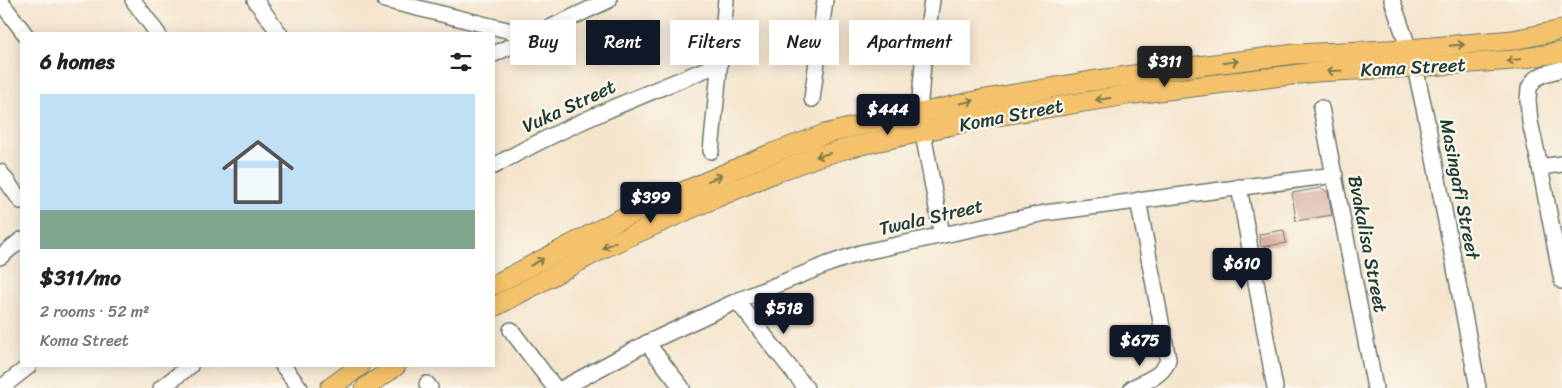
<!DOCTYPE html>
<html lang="en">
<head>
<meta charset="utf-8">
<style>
	body { margin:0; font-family:Sriracha,sans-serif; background:#f2f2f2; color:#222; height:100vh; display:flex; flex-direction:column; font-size:19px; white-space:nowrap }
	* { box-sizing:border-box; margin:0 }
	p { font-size:16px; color:#767676 }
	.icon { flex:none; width:28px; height:28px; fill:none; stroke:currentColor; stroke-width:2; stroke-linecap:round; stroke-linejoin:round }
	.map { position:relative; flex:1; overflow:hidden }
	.drawer { position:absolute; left:20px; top:32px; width:475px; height:335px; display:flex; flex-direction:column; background:#fff; border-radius:0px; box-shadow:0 2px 12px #0003 }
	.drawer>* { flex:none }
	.hud { position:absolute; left:510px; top:20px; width:475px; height:45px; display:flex; gap:10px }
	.price { position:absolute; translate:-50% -42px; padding:0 11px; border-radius:5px; background:#111827; color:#fff; font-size:16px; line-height:32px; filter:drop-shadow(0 1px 2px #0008) }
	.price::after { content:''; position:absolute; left:50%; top:30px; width:15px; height:11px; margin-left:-8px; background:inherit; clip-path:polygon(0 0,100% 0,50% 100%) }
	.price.active { background:#222; color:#fff }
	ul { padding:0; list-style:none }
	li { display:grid; align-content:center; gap:10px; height:265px; padding:0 20px }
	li+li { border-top:1px solid #e0e0e0 }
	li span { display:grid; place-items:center; height:155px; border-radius:0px; color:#555 }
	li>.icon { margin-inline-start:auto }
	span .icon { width:90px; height:90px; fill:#fffc; stroke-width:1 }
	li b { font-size:21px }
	h2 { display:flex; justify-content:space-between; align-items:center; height:60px; padding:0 20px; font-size:21px }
	.pill { padding:0 18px; border-radius:0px; background:#fff; box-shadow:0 2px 12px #0003; font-size:18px; line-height:45px }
	.pill.active { background:#111827; color:#fff }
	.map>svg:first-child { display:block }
	.building { fill:#cd9687 }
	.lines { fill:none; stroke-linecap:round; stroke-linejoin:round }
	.minor-casing { stroke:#6a786a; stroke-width:18 }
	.major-casing { stroke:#6a786a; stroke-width:21 }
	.minor { stroke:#fff; stroke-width:15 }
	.major { stroke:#f4c26a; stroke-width:19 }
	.oneway { stroke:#7f794c }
	.labels { text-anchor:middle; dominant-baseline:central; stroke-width:4.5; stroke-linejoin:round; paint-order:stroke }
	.street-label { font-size:19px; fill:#1f3d34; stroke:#fbf7ec }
</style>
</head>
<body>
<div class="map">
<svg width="1562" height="388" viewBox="0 0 1562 388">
	<rect width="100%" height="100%" fill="#fbf7ec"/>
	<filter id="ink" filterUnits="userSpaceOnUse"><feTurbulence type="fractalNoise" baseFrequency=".02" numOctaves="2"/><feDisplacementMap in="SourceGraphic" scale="10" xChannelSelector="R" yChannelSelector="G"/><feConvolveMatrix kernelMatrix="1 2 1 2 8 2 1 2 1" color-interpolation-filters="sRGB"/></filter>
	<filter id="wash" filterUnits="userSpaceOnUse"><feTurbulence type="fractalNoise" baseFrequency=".0096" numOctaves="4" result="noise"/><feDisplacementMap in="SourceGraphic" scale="20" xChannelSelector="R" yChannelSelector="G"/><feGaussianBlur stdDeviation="1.12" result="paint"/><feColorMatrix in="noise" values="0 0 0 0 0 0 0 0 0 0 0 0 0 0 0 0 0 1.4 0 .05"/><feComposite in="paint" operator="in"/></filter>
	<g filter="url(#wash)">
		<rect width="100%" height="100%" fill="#f5e5cd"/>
		<g id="blocks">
			<g class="building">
				<polygon points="1321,188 1328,192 1332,215 1296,221 1292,193"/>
				<polygon points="1284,230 1286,243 1261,247 1259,234"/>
			</g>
		</g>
	</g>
	<g filter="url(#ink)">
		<use href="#blocks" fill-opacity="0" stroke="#6a786a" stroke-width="1"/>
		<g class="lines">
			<g class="minor-casing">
				<g id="minor">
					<polyline points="133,0 158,34"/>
					<polyline points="255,0 280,34"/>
					<polyline points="385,0 531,36"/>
					<polyline points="932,0 923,63 919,112 942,235"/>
					<polyline points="1392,0 1415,67 1426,117 1478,388"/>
					<polyline points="0,1 25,34"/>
					<polyline points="494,54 609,0"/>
					<polyline points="1562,69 1544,74 1535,79 1529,88 1528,100 1530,122 1540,167 1562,281"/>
					<polyline points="812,99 825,0"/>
					<polyline points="1321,108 1375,388"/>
					<polyline points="711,151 726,0"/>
					<path d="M494 166C566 125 643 95 719 64"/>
					<polyline points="1540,167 1562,164"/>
					<polyline points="0,172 21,201"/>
					<polyline points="1239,187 1275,388"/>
					<polyline points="0,257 21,240"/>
					<polyline points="737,301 806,388"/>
					<polyline points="511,330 555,388"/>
					<polyline points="647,343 682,388"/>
					<polyline points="283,366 300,388"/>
					<polyline points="427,384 430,388"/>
					<polyline points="1,388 29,366"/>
					<polyline points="161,388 190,366"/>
					<polyline points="563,388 647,343 737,301 828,264 860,253 1045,213 1335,175"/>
					<path d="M1132 388C1145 381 1165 375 1168 359L1138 200"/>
				</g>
			</g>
			<g class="major-casing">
				<g id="major">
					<polyline points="494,285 618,220 770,154 825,134 850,128 980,100 1091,81 1198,66 1295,54 1409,49 1513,40 1562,30"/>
					<polyline points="494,307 608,246 697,206 774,173 817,157 852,147 985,118 1134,94 1316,72 1415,67 1513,60 1562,52"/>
					<polyline points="330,388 360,366"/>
					<polyline points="365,388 396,366"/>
				</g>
			</g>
			<use href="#minor" class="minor"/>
			<use href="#major" class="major"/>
		</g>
		<defs><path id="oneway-shaft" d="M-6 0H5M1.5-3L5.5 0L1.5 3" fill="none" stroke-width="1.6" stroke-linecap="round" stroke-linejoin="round" transform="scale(1.25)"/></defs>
		<g class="oneway">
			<use href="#oneway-shaft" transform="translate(1457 45) rotate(-5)"/>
			<use href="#oneway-shaft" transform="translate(1514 60) rotate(173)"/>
			<use href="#oneway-shaft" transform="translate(1231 62) rotate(-8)"/>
			<use href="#oneway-shaft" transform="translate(1334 71) rotate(177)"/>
			<use href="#oneway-shaft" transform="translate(1103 99) rotate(172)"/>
			<use href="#oneway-shaft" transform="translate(967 102) rotate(-11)"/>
			<use href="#oneway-shaft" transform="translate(823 155) rotate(164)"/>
			<use href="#oneway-shaft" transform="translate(715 178) rotate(-23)"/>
			<use href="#oneway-shaft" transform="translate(609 245) rotate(154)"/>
			<use href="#oneway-shaft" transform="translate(537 262) rotate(-28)"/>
		</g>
	</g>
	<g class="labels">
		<g class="street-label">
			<text transform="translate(1413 67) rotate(-3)">Koma Street</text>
			<text transform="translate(569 106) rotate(-25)">Vuka Street</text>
			<text transform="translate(1011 115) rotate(-11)">Koma Street</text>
			<text transform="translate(1460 189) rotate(79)">Masingafi Street</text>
			<text transform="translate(931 217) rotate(-13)">Twala Street</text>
			<text transform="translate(1368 244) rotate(79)">Bvakalisa Street</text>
		</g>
	</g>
</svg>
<b class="price active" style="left:1165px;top:88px">$311</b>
<b class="price" style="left:888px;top:136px">$444</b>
<b class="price" style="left:651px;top:224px">$399</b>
<b class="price" style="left:1242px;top:290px">$610</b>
<b class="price" style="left:784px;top:335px">$518</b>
<b class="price" style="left:1140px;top:367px">$675</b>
<div class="hud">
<a class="pill">Buy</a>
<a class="pill active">Rent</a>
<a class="pill">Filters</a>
<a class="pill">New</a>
<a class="pill">Apartment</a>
</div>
<section class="drawer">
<h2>6 homes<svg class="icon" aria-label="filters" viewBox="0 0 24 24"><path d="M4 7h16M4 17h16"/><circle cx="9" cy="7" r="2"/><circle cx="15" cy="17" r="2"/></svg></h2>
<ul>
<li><span style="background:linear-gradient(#bfe0f5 75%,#7fa58c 0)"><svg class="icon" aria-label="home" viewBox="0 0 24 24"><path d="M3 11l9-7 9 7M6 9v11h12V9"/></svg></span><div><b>$311/mo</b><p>2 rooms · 52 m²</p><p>Koma Street</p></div></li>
</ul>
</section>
</div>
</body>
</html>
